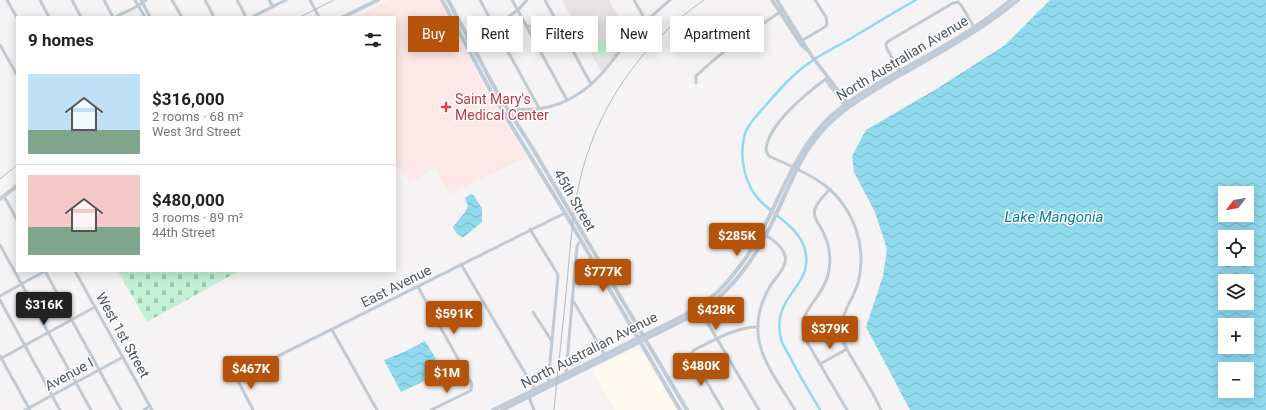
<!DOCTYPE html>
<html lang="en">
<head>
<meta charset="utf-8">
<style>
	body { margin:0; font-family:Roboto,sans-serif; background:#f6f6f6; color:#202124; height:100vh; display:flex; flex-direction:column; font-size:15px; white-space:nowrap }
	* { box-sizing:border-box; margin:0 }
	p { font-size:13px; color:#757577 }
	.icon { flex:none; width:22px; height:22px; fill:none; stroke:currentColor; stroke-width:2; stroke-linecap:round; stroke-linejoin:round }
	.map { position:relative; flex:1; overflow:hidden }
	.details { position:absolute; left:16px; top:16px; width:380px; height:256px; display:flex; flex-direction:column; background:#fff; border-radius:0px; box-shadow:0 2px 10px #0003 }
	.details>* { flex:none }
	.guide { position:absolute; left:408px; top:16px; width:380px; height:36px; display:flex; gap:8px }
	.needle { width:26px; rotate:239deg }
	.tools { position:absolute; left:1218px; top:186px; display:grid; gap:8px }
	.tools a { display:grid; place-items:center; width:36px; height:36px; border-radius:0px; background:#fff; box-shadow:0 2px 10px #0003; font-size:20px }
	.price { position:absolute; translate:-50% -34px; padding:0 9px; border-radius:4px; background:#b45309; color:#fff; font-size:13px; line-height:26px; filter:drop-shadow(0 1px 2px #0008) }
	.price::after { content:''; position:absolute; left:50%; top:24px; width:12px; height:9px; margin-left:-6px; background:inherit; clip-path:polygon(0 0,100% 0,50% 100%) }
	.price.selected { background:#222; color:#fff }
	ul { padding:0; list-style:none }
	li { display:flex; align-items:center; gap:12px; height:100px; padding:0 12px }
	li+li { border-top:1px solid #e0e0e0 }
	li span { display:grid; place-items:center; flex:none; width:112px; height:80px; border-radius:0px; color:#555 }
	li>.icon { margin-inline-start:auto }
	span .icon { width:48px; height:48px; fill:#fffc; stroke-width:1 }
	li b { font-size:17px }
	h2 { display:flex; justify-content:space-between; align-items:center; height:48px; padding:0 12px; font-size:17px }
	.chip { padding:0 14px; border-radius:0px; background:#fff; box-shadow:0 2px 10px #0003; font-size:14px; line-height:36px }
	.chip.selected { background:#b45309; color:#fff }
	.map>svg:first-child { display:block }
	.commercial { fill:#fdf9ef }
	.education { fill:#e6e4e5 }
	.medical { fill:#fce8e6 }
	.green { fill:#c3f1d5 }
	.cemetery { fill:url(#cemetery-stones) }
	.water { fill:url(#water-waves); fill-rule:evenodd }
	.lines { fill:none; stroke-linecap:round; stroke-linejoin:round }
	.canal { stroke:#90daee; stroke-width:2.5 }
	.minor { stroke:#c1cad2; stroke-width:3 }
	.tertiary { stroke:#c1cad2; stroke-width:3.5 }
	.secondary { stroke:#c1cbd6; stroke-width:4 }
	.rail { stroke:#b5b8bd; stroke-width:1 }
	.health-dot { fill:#e0444e; stroke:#fff; stroke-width:1.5 }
	.labels { text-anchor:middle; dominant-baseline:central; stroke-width:3; stroke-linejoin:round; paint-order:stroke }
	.street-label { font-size:14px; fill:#4a5661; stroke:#fff }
	.health-label { font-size:14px; fill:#be3a42; stroke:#fff; text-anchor:start }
	.water-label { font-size:15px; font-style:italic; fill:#0c7c9b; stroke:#fff }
</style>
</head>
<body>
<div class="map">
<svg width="1266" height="410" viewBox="0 0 1266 410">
	<defs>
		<pattern id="cemetery-stones" width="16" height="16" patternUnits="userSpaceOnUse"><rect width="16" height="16" fill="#c3f1d5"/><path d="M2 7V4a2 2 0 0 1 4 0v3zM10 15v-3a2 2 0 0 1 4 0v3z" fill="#a0c6b0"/></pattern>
		<pattern id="water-waves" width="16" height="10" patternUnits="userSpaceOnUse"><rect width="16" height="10" fill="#90daee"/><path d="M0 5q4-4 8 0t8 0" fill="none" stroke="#78b4c4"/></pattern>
	</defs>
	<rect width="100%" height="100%" fill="#f5f3f3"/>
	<polygon class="commercial" points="636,349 641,350 677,410 615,410 592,370"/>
	<polygon class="education" points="562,0 609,0 630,37 602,73"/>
	<polygon class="medical" points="389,0 439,0 481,81 526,157 450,194 435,168 409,183 401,168 395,170 395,17 355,17"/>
	<polygon class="green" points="599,39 607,40 615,46 603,58 601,58 590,44"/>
	<polygon class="cemetery" points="118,271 239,271 147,322"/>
	<g class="water">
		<path d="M1050 0H1266V410H910L866 327 883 276 887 249 875 212 854 172 852 156 866 130 938 88 1005 45ZM1225 193H1247V215H1225ZM1225 237H1247V259H1225ZM1225 281H1247V303H1225ZM1225 325H1247V347H1225ZM1225 369H1247V391H1225Z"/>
		<polygon points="471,194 474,196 482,208 482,222 464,237 462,237 457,234 453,227 465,212 468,206 465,198"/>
		<polygon points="425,341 443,370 439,374 401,392 384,360 404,352"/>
	</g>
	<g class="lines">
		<path class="canal" d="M820 410C810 392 798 374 789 355 786 350 782 344 781 339 779 333 779 323 780 318 784 292 813 281 805 250 798 221 760 212 749 184 742 169 740 148 746 131 750 122 759 113 766 105 779 90 793 74 809 63 820 55 832 49 843 43 867 29 891 14 916 0"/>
		<g class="minor">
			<polyline points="7,0 17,18"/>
			<polyline points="40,0 49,17"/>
			<polyline points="72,0 81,17"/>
			<polyline points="104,0 113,17"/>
			<polyline points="135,0 145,17"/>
			<polyline points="141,0 150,17"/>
			<polyline points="172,0 182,17"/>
			<polyline points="205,0 214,17"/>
			<polyline points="237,0 246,17"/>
			<polyline points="269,0 273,7"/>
			<polyline points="310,0 319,17"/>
			<polyline points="480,0 493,24"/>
			<polyline points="512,0 567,100"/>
			<polyline points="545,0 591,84"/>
			<polyline points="634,0 646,21"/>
			<path d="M116 17C126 11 139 7 146 0"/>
			<polyline points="252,17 286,0"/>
			<polyline points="496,25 518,10 527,0"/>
			<polyline points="527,26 561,29 578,34"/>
			<polyline points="495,28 539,108"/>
			<polyline points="467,38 492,27"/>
			<polyline points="801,41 825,27 827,24 826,17 815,0"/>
			<polyline points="0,45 17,75"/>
			<polyline points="901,73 887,49 886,45 887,42 953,3 958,2 961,5 975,29"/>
			<path d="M827 78C808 92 767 125 766 150L768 155 771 157C787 164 803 171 817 180 852 202 868 244 858 283 853 300 840 314 841 332 842 344 850 354 856 365 865 380 874 394 881 410"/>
			<path d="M696 83V76C722 51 753 30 783 10"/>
			<path d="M505 114C515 108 526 110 538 109 552 107 566 102 578 94 599 81 611 62 626 43 639 28 654 13 670 0"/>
			<path d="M830 189C825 195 817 201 815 209 812 218 821 226 824 234 832 251 832 271 823 287 813 307 794 317 807 342L847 410"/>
			<polyline points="4,196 17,220"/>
			<polyline points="530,229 557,273 558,276 548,384"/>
			<path d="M762 233C774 240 792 252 783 268 779 275 773 281 769 288 761 302 757 317 758 333 760 361 781 386 795 410"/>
			<polyline points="0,245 91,410"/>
			<polyline points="461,264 535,390"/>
			<polyline points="75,271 152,410"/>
			<polyline points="418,287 472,384 471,390 468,392 431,410"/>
			<polyline points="0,296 45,271 121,410"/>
			<polyline points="572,299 605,355"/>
			<polyline points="0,300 60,410"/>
			<polyline points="700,310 759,410"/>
			<polyline points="533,312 551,340"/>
			<polyline points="332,330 377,410"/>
			<polyline points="0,356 30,410"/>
			<polyline points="0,359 95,307"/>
			<polyline points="820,364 847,349"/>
			<polyline points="566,374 577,246 581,240"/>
			<polyline points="529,397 534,410"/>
			<polyline points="25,410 123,357"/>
			<polyline points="144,410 150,406"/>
			<polyline points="253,410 236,377 565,213"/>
			<path d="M723 410 693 358 692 353 694 350C715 340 735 327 758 327"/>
		</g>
		<g class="tertiary">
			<polyline points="772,0 802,46 807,50"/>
			<polyline points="777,0 811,55 850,106"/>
			<polyline points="827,78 827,81 846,107"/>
		</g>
		<g class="secondary">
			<polyline points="442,0 494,97 565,213 680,410"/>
			<polyline points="448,0 498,94 533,149 687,410"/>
			<polyline points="343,17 378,0"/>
			<polyline points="0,199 17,186"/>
			<path d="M493 410C540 387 587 364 634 340 658 328 688 316 709 299 723 289 733 275 743 262 777 215 788 156 831 116 847 101 866 91 884 80 926 56 975 31 1011 0"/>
			<path d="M502 410 694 315C733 293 760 251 778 210 789 187 798 162 814 141 835 112 865 96 895 78 937 54 981 31 1018 0"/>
		</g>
		<g class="rail">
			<polyline points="300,17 334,0"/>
			<polyline points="0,179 17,165"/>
			<path d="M554 410C558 368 563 326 567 283 570 250 572 217 579 184 595 110 641 43 704 0"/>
		</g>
	</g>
	<path class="health-dot" d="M444 101h4v4h4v4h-4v4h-4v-4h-4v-4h4z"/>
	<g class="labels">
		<g class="street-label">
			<text transform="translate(902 58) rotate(-31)">North Australian Avenue</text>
			<text transform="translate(575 200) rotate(60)">45th Street</text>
			<text transform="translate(396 286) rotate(-27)">East Avenue</text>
			<text transform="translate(123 335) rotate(61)">West 1st Street</text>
			<text transform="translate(589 350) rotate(-27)">North Australian Avenue</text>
			<text transform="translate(69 374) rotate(-29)">Avenue I</text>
		</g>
		<g class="health-label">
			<text x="455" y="99">Saint Mary's<tspan x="455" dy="16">Medical Center</tspan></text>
		</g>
		<g class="water-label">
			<text x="1054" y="217">Lake Mangonia</text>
		</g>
	</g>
</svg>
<div class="tools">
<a><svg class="needle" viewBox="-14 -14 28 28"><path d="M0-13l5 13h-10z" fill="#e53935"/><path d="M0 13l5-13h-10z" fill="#757577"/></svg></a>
<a><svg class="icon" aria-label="locate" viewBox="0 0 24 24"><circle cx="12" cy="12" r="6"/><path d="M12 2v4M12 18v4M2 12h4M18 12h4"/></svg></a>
<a><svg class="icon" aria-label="layers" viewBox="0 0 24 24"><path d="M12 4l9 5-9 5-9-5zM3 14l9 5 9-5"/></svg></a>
<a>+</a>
<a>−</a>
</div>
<b class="price" style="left:737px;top:257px">$285K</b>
<b class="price" style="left:603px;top:293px">$777K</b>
<b class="price selected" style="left:44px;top:326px">$316K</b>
<b class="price" style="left:716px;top:331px">$428K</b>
<b class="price" style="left:454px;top:335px">$591K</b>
<b class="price" style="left:830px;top:350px">$379K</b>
<b class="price" style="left:701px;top:387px">$480K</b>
<b class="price" style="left:251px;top:390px">$467K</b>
<b class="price" style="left:447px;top:394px">$1M</b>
<div class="guide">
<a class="chip selected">Buy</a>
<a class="chip">Rent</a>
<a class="chip">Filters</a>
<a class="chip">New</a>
<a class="chip">Apartment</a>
</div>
<section class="details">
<h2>9 homes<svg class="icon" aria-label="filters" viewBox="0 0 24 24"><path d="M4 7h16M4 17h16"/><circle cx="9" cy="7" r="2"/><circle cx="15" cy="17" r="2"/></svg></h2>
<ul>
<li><span style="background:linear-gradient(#bfe0f5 70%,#7fa58c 0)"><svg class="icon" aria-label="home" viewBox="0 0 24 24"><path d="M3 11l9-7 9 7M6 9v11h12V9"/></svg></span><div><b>$316,000</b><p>2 rooms · 68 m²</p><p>West 3rd Street</p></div></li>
<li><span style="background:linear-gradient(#f6c9c9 65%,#7fa58c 0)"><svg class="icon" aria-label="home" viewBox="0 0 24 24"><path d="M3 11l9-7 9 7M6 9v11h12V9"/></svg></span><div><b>$480,000</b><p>3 rooms · 89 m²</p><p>44th Street</p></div></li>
</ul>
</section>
</div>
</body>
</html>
